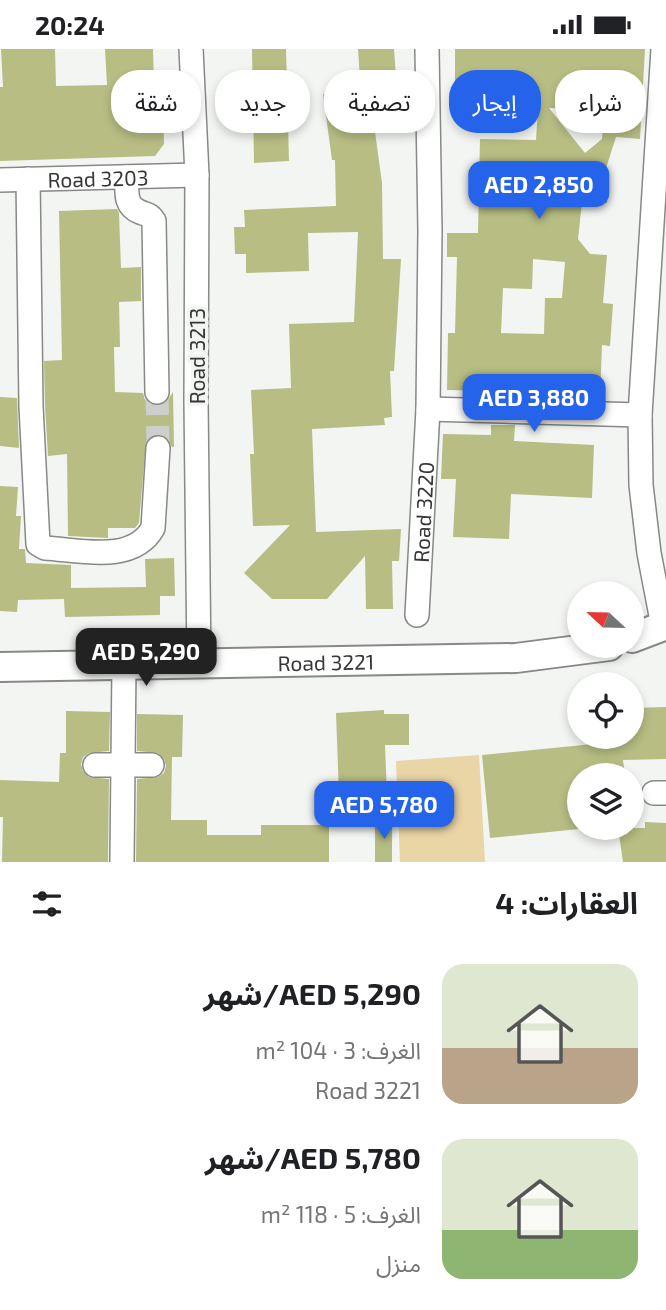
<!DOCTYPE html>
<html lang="ar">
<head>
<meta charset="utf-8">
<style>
	body { margin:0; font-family:"Exo 2","Noto Sans Arabic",sans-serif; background:#f2f2f2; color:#202124; direction:rtl; height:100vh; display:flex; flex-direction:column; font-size:26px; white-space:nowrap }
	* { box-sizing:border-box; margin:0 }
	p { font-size:23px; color:#757577 }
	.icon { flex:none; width:38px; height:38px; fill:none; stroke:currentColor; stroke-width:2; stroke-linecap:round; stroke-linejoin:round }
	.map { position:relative; height:813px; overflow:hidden; direction:ltr }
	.details { display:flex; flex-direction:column; background:#fff; flex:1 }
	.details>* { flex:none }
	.guide { position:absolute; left:21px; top:21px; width:625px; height:63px; direction:rtl; display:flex; gap:14px }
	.needle { width:46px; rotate:292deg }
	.buttons { position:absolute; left:567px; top:532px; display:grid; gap:14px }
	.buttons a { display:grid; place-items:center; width:77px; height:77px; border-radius:50%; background:#fff; box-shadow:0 4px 10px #0003; font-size:35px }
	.price { position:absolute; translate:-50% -60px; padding:0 16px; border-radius:14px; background:#2563eb; color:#fff; font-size:23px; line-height:46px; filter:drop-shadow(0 2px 4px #0008) }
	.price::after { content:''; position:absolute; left:50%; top:42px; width:21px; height:16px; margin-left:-10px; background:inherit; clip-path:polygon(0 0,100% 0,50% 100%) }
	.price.current { background:#222; color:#fff }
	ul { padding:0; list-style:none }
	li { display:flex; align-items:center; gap:21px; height:175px; padding:0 28px }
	li span { display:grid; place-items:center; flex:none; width:196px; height:140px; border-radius:21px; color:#555 }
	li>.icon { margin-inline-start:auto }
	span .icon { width:84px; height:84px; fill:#fffc; stroke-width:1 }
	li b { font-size:30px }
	h2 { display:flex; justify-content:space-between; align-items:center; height:84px; padding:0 28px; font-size:30px }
	.chip { padding:0 24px; border-radius:28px; background:#fff; box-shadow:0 4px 10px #0003; font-size:24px; line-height:63px }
	.chip.current { background:#2563eb; color:#fff }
	.status { display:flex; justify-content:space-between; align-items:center; height:49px; padding:0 35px; background:#fff; direction:ltr }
	.status svg { height:19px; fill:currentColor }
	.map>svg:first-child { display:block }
	.green { fill:#ead5a6 }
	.building { fill:#b7bd83; fill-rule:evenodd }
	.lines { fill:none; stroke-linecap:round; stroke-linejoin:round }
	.minor-tunnel { stroke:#cdcfcc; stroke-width:23; stroke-dasharray:23 11; stroke-linecap:butt }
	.minor-casing { stroke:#878986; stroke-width:26 }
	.tertiary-casing { stroke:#878986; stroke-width:32 }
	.minor { stroke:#fff; stroke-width:23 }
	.tertiary { stroke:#fff; stroke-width:28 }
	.labels { text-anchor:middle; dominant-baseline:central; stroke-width:7; stroke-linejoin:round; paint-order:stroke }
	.street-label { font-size:21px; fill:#373836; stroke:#f3f5f2 }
</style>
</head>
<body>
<div class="status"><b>20:24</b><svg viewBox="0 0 49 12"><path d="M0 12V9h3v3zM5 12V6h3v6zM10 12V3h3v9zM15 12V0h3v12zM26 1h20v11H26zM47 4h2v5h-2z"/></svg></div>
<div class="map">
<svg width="666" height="813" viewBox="0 0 666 813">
	<rect width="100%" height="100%" fill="#f3f5f2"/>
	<polygon class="green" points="479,706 485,813 400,813 396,712"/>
	<g class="building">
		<polygon points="1,0 55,0 56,37 107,36 105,0 153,0 154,38 163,46 164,95 155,107 0,112 0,38 3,38"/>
		<polygon points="252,0 286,0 289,112 254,114"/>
		<polygon points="358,0 394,0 396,28 360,30"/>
		<path d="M455 0H645L640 90 616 88 606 119 605 137H608L607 154 582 153 578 190 590 205 607 206 603 254 613 255 610 297 602 296 600 347 580 346V350L490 348V342L447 341 448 284H455L457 208H447V184H478L480 90 536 91 538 59 455 57ZM549 59 604 61 602 90 585 104ZM533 210 565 213 562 249H545L544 285 501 284 503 239 532 240Z"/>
		<polygon points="369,39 382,134 383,210 401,210 394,322 390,322 392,368 384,369 385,376 312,380 316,483 401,480 399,512 392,512 393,560 366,560 365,507 327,550 272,550 244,524 290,476 253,477 250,405 254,405 251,341 291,339 289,275 354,273 358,183 308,184 309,222 246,224 246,205 235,205 234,178 245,178 244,161 336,157 335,111 332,111 323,45"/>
		<polygon points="117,160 119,164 121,219 141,218 141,252 119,253 120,298 114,298 115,343 143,344 145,351 157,357 165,355 173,343 174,398 172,398 166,388 160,385 151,387 146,392 139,474 135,479 108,479 108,489 68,487 67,405 48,407 45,357 44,312 62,311 59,162"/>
		<polygon points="0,348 17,349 19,399 0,397"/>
		<polygon points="491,376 515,376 514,392 594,396 592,449 511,445 509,490 453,488 456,430 441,430 443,385 491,386"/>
		<polygon points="0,437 18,438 16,467 21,467 19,500 25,500 26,514 71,516 71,539 146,538 145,510 174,509 175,547 160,547 160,566 65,568 64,550 18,551 17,563 0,562"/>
		<polygon points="666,658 666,710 623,711 625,726 579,726 579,780 490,789 482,706 603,694 602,688 632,688 632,659"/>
		<polygon points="384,661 384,665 409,665 409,696 385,696 387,747 370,748 370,743 339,745 336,664"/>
		<polygon points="66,662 110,663 109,702 89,704 83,708 81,715 83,722 89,728 109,730 108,813 2,813 3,768 0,768 0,731 59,733 60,704 66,704"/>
		<polygon points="137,665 183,666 182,708 172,708 171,771 207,771 207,786 261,786 261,776 329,776 329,813 136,813 137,730 158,728 164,724 166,717 164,710 158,704 137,702"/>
		<rect x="375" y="771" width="17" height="42"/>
		<polygon points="645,773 666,774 666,813 623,813 618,779 645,779"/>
	</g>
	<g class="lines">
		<polyline class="minor-tunnel" points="157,343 158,399"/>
		<g class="minor-casing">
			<g id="minor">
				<polyline points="191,0 197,126 196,352 199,615"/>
				<path d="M127 128C127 142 124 157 140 163 147 166 150 165 154 172L157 343"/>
				<path d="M28 130 31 357 38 495 45 499C80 501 133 515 153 479L158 399"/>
				<path id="s1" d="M0 131 197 126"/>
				<polyline points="428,360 640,366"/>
				<path id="s2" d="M417 566 428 360 430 182 427 0"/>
				<polyline points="663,577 649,504 641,436 640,366 663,0"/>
				<polyline points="95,716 152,716"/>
				<polyline points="654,744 666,744"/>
				<polyline points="122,813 124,615"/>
			</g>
		</g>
		<g class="tertiary-casing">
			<g id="tertiary">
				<polyline points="632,589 666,576"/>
				<path id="s3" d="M0 618 516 609 609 597"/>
			</g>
		</g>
		<use href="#minor" class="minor"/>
		<use href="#tertiary" class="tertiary"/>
	</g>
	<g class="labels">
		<g class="street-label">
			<text stroke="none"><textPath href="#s1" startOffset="98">Road 3203</textPath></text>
			<text transform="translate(196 307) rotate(-90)">Road 3213</text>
			<text stroke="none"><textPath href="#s2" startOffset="103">Road 3220</textPath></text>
			<text stroke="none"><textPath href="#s3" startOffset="326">Road 3221</textPath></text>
		</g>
	</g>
</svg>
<div class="buttons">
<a><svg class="needle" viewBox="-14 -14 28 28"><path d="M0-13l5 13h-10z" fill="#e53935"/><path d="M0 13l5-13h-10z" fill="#757577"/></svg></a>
<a><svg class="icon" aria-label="locate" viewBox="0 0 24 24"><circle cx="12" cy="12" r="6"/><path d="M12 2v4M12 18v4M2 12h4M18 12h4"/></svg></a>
<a><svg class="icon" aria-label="layers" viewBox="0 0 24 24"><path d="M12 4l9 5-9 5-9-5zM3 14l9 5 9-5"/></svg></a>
</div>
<b class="price" style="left:539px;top:172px">AED 2,850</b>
<b class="price" style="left:534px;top:385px">AED 3,880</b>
<b class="price current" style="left:146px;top:639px">AED 5,290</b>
<b class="price" style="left:384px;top:792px">AED 5,780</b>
<div class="guide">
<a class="chip">شراء</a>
<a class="chip current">إيجار</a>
<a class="chip">تصفية</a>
<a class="chip">جديد</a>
<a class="chip">شقة</a>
</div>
</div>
<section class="details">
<h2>العقارات: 4<svg class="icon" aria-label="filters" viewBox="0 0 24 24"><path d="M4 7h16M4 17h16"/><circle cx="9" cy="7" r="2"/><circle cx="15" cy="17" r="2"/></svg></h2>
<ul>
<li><span style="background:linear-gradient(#dfe7d0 60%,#b9a48a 0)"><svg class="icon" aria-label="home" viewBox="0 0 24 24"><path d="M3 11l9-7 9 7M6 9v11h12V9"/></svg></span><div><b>AED 5,290/شهر</b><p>الغرف: 3 · 104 m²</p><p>Road 3221</p></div></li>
<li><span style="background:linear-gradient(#dfe7d0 65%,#8fb573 0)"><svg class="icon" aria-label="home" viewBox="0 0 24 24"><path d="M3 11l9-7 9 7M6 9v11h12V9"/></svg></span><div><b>AED 5,780/شهر</b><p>الغرف: 5 · 118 m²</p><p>منزل</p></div></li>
</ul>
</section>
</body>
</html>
